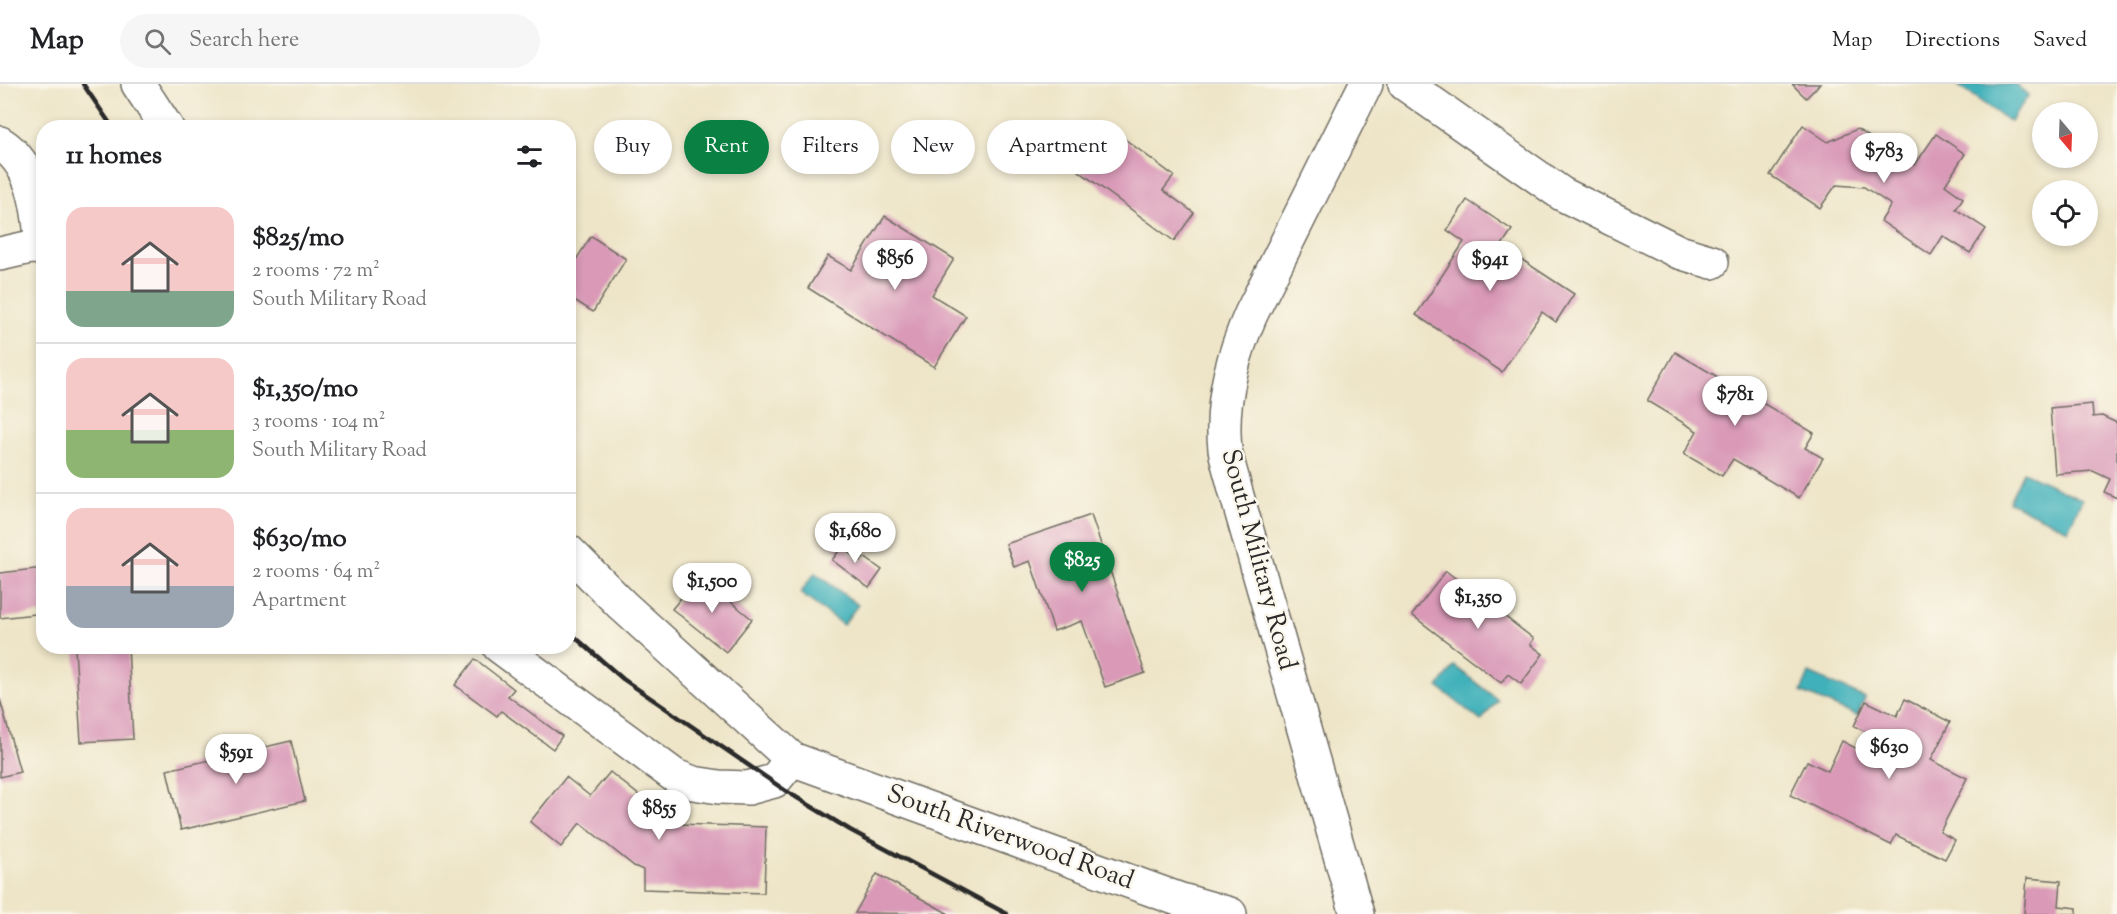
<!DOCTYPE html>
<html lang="en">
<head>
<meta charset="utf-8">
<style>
	body { margin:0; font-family:"Sorts Mill Goudy",serif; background:#f6f6f6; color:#202124; height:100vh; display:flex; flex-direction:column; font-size:22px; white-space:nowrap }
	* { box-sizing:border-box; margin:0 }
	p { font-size:20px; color:#757577 }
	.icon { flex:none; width:33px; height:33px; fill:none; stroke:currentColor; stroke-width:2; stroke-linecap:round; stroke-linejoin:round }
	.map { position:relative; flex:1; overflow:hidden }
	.sheet { position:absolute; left:36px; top:36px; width:540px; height:534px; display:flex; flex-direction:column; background:#fff; border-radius:24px; box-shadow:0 3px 9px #0003 }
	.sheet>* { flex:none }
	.top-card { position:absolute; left:594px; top:36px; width:570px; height:54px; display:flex; gap:12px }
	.needle { width:39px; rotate:161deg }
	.buttons { position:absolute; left:2032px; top:18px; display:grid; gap:12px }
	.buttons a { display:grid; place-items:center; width:66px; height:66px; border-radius:50%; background:#fff; box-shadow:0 3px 9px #0003; font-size:30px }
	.price { position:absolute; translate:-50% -51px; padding:0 14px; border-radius:21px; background:#fff; color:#222; font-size:20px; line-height:39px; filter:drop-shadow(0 2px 3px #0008) }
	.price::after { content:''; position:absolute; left:50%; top:36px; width:18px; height:14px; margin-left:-9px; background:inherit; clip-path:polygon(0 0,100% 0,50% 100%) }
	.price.active { background:#0b8043; color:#fff }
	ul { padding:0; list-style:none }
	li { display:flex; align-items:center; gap:18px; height:150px; padding:0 30px }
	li+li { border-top:2px solid #e0e0e0 }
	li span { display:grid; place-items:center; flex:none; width:168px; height:120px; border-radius:18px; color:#555 }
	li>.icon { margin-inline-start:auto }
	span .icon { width:72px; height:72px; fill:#fffc; stroke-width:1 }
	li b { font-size:26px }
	h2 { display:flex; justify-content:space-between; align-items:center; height:72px; padding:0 30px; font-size:26px }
	.tag { padding:0 21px; border-radius:27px; background:#fff; box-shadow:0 3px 9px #0003; font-size:21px; line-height:54px }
	.tag.active { background:#0b8043; color:#fff }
	header { display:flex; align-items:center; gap:36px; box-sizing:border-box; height:84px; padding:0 30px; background:#fff; border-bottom:2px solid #e0e0e0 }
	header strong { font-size:28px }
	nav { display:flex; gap:33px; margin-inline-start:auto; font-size:21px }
	.search { width:420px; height:54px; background:#f6f6f6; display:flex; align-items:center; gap:15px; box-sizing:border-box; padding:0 21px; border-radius:33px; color:#757577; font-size:22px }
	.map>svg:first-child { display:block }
	.water { fill:#41b1ba; stroke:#366e72; stroke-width:1.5 }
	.building { fill:#d999b7 }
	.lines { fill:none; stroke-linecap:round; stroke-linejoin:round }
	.minor-casing { stroke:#6f6c62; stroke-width:36 }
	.minor { stroke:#fff; stroke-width:33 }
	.rail { stroke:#2b2b2b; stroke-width:4.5 }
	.labels { text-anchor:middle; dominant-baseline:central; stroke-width:5; stroke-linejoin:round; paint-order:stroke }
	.street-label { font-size:26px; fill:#2b2b2b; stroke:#fbf7ec }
</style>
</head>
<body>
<header>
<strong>Map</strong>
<div class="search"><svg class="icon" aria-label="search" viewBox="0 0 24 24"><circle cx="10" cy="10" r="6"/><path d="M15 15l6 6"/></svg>Search here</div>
<nav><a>Map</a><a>Directions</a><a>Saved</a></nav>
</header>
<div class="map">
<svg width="2117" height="830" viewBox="0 0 2117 830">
	<rect width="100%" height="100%" fill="#fbf7ec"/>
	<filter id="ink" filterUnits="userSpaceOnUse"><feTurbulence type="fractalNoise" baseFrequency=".0167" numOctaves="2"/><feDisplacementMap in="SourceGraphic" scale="12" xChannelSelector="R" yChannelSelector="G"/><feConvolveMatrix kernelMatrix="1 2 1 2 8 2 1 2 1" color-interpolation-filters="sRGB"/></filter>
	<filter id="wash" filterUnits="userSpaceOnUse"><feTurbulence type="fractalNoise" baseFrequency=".008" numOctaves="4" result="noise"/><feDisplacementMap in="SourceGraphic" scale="24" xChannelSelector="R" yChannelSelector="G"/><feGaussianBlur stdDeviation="1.35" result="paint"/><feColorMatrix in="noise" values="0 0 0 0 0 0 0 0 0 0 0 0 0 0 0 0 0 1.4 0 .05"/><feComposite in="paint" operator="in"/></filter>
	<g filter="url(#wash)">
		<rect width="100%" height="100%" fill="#eee5c8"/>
		<g class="water">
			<polygon points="1956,0 2014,0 2029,11 2010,38"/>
			<polygon points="2023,388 2082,415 2068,446 2009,418"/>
			<polygon points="815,489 858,521 843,541 800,509"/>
			<polygon points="1455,582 1498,616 1481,637 1438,603"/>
			<polygon points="1809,589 1865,614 1857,632 1801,608"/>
		</g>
		<g id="blocks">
			<g class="building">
				<polygon points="1792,0 1820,0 1806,14"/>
				<polygon points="1803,41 1828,58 1857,45 1915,81 1936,50 1965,70 1945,101 1963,114 1956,125 1986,145 1970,169 1943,152 1931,171 1881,137 1891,121 1864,103 1836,101 1820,124 1770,91"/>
				<polygon points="1110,44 1174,92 1163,106 1194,129 1174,157 1079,87"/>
				<polygon points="1467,116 1512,146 1501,162 1574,210 1556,238 1542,228 1502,288 1416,231 1464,158 1447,146"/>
				<polygon points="885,132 954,175 932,211 966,232 934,283 808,204 828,172 851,186"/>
				<polygon points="591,152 626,175 593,228 568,212 568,171 576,176"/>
				<polygon points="1675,268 1814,349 1805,364 1823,374 1799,414 1733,375 1722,392 1684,370 1697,347 1647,317"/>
				<polygon points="2092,320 2093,333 2102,332 2117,339 2117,414 2104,408 2110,395 2093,387 2055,390 2050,324"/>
				<polygon points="1091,431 1145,589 1105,603 1082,537 1054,547 1030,477 1014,483 1006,460"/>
				<polygon points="837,454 852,465 849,468 861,477 864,473 882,486 869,504 832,476 839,467 831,461"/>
				<polygon points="44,484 44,529 0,534 0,489"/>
				<polygon points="1446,487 1534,555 1530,560 1543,570 1521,600 1508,590 1501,599 1412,531"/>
				<polygon points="699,492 752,535 726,568 672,525"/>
				<polygon points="128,562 133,655 81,658 75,565"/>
				<polygon points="475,575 514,605 508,612 562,652 553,665 501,627 497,632 455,601"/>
				<polygon points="0,615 20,688 0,693"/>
				<polygon points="1905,615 1950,638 1931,676 1967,694 1940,748 1955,756 1945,775 1896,751 1891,761 1790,711 1807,677 1828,687 1842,657 1871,672 1880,655 1854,642 1866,617 1897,632"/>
				<polygon points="291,657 305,717 181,746 167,686"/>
				<polygon points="610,688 641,713 632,726 648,739 766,743 764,809 643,805 643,786 634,782 580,739 561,763 530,738 566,693 590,712"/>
				<polygon points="877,790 949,830 855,829"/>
				<polygon points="2027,794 2061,797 2059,822 2077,824 2077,830 2024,830"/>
			</g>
		</g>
	</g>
	<g filter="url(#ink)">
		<use href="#blocks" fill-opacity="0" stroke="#6f6c62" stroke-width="1.5"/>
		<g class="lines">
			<g class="minor-casing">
				<g id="minor">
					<polyline points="138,0 167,44"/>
					<polyline points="1405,0 1562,110 1679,168 1712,178"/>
					<path d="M0 59C35 81 39 127 42 164"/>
					<polyline points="0,170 31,163 44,164"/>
					<polyline points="568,467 622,521 792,675 1178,815 1230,830"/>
					<polyline points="499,562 675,692 693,699 719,703 748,704 774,697 792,675"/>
					<path d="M1357 830 1235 405C1232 392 1227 378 1225 365 1220 318 1232 273 1251 230L1366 0"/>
				</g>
			</g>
			<use href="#minor" class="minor"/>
			<g class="rail">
				<polyline points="83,0 113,44"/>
				<polyline points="568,547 623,595 786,707 850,746 1007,830"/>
			</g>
		</g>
	</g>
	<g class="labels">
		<g class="street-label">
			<text transform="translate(1258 476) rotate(75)">South Military Road</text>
			<text transform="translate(1010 754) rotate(20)">South Riverwood Road</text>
		</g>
	</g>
</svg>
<div class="buttons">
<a><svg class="needle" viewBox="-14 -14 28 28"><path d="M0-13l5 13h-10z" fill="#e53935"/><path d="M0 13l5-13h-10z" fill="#757577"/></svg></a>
<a><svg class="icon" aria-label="locate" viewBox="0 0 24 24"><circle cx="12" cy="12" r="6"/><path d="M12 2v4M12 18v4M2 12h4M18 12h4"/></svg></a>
</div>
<b class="price" style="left:1884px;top:100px">$783</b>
<b class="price" style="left:895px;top:207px">$856</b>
<b class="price" style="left:1490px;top:208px">$941</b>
<b class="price" style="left:1735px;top:343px">$781</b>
<b class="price" style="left:855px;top:480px">$1,680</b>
<b class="price active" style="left:1082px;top:509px">$825</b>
<b class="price" style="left:712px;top:530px">$1,500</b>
<b class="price" style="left:1478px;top:546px">$1,350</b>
<b class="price" style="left:1889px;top:696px">$630</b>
<b class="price" style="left:236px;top:701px">$591</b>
<b class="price" style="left:659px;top:757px">$855</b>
<div class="top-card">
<a class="tag">Buy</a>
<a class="tag active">Rent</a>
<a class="tag">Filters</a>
<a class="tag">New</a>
<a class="tag">Apartment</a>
</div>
<section class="sheet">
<h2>11 homes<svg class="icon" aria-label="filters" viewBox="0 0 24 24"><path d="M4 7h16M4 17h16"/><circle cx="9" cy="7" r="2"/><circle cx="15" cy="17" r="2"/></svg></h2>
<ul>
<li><span style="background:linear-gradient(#f6c9c9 70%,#7fa58c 0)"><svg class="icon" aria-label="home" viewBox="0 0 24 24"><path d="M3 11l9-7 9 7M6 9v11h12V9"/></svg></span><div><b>$825/mo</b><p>2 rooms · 72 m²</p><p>South Military Road</p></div></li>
<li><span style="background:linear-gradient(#f6c9c9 60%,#8fb573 0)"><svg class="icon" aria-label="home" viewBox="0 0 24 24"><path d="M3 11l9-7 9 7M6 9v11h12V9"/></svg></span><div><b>$1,350/mo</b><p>3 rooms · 104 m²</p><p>South Military Road</p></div></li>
<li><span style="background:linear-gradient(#f6c9c9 65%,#9aa5b1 0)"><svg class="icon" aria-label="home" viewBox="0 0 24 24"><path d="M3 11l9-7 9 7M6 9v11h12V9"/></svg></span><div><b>$630/mo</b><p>2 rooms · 64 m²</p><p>Apartment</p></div></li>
</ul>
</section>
</div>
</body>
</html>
